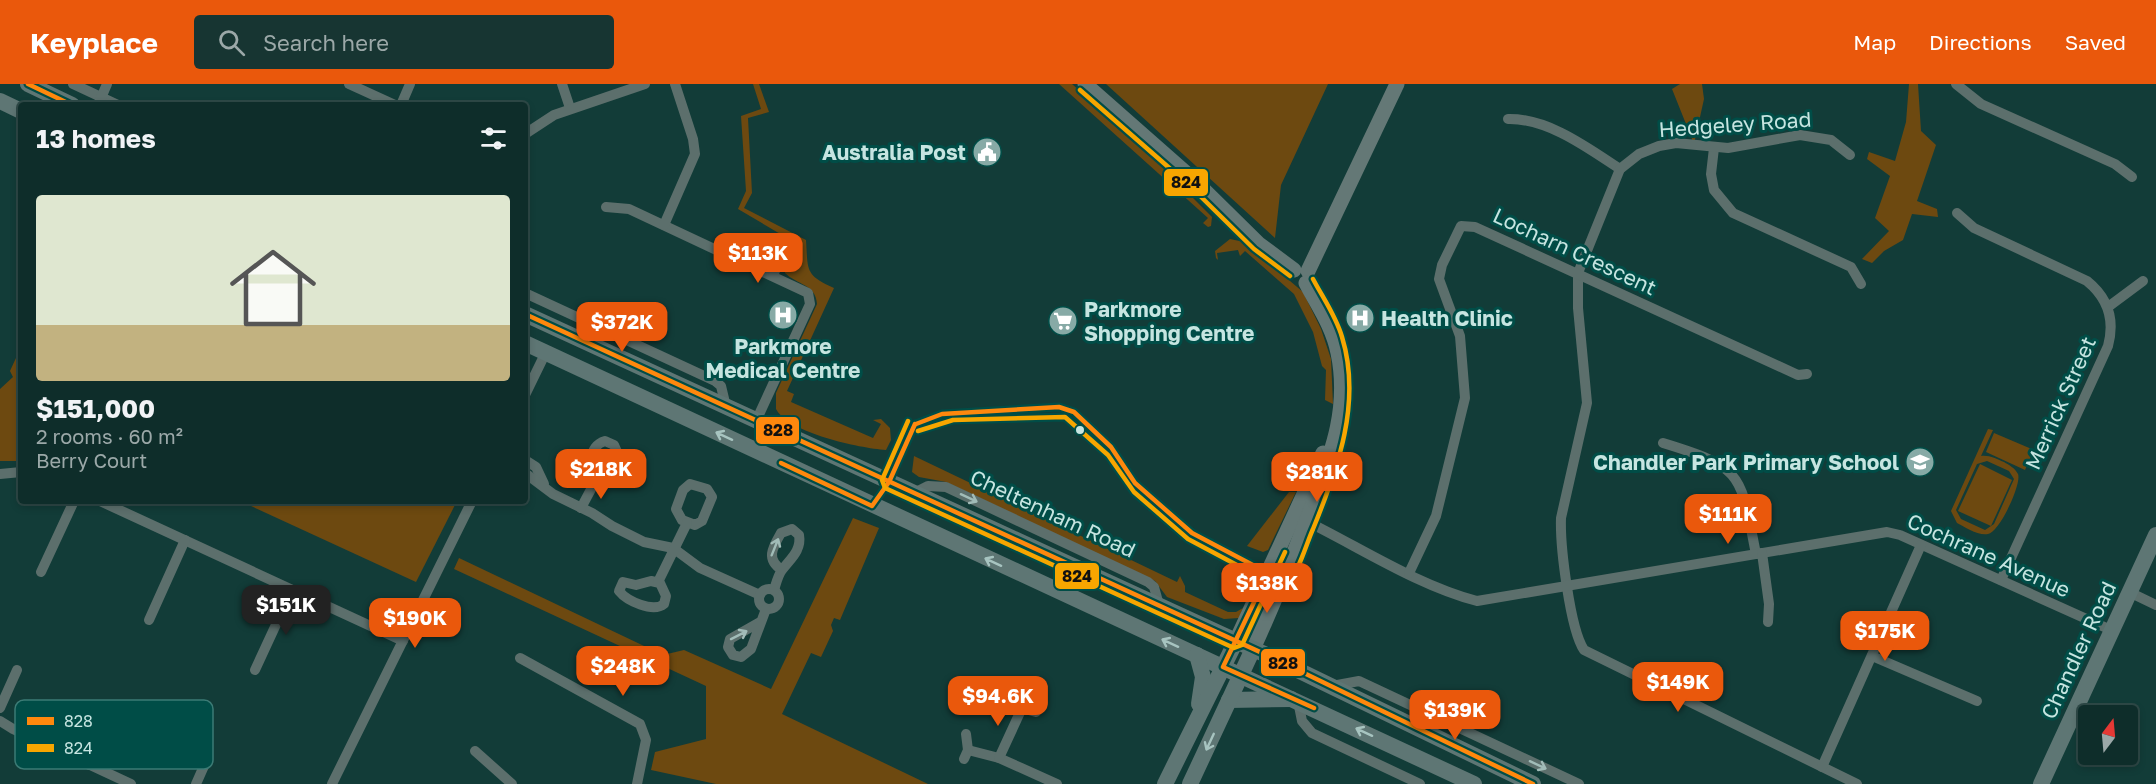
<!DOCTYPE html>
<html lang="en">
<head>
<meta charset="utf-8">
<style>
	body { margin:0; font-family:"Golos Text",sans-serif; background:#173532; color:#f1f3f6; height:100vh; display:flex; flex-direction:column; font-size:22px; white-space:nowrap }
	* { box-sizing:border-box; margin:0 }
	p { font-size:20px; color:#9ba8a8 }
	.icon { flex:none; width:33px; height:33px; fill:none; stroke:currentColor; stroke-width:2; stroke-linecap:round; stroke-linejoin:round }
	.map { position:relative; flex:1; overflow:hidden }
	.drawer { position:absolute; left:18px; top:18px; width:510px; height:402px; display:flex; flex-direction:column; background:#0e2d2a; border-radius:6px; box-shadow:0 3px 9px #0003,0 0 0 2px #2e4947 }
	.drawer>* { flex:none }
	.needle { width:39px; rotate:16deg }
	.tools { position:absolute; left:2078px; top:621px; display:grid; gap:12px }
	.tools a { display:grid; place-items:center; width:60px; height:60px; border-radius:6px; background:#0e2d2a; box-shadow:0 3px 9px #0003,0 0 0 2px #2e4947; font-size:30px }
	.price { position:absolute; translate:-50% -51px; padding:0 14px; border-radius:12px; background:#ea580c; color:#fff; font-size:20px; line-height:39px; filter:drop-shadow(0 2px 3px #0008) }
	.price::after { content:''; position:absolute; left:50%; top:36px; width:18px; height:14px; margin-left:-9px; background:inherit; clip-path:polygon(0 0,100% 0,50% 100%) }
	.price.on { background:#222; color:#fff }
	ul { padding:0; list-style:none }
	li { display:grid; align-content:center; gap:12px; height:318px; padding:0 18px }
	li+li { border-top:2px solid #2e4947 }
	li span { display:grid; place-items:center; height:186px; border-radius:6px; color:#555 }
	li>.icon { margin-inline-start:auto }
	span .icon { width:108px; height:108px; fill:#fffc; stroke-width:1 }
	li b { font-size:26px }
	h2 { display:flex; justify-content:space-between; align-items:center; height:72px; padding:0 18px; font-size:26px }
	header { display:flex; align-items:center; gap:36px; box-sizing:border-box; height:84px; padding:0 30px; background:#ea580c; color:#fff }
	header strong { font-size:28px }
	nav { display:flex; gap:33px; margin-inline-start:auto; font-size:21px }
	.search { width:420px; height:54px; background:#173532; display:flex; align-items:center; gap:15px; box-sizing:border-box; padding:0 21px; border-radius:6px; color:#9ba8a8; font-size:22px }
	.map>svg:first-child { display:block }
	.green { fill:#6d4910; fill-rule:evenodd }
	.lines { fill:none; stroke-linecap:round; stroke-linejoin:round }
	.street { stroke:#5c6f6c; stroke-width:10 }
	.secondary { stroke:#647876; stroke-width:15 }
	.primary { stroke:#5e7674; stroke-width:16 }
	.bus-1-casing { stroke:#004d47; stroke-width:9 }
	.bus-2-casing { stroke:#004d47; stroke-width:9 }
	.bus-1 { stroke:#ff880d; stroke-width:4.5 }
	.bus-2 { stroke:#f7a600; stroke-width:4.5 }
	.oneway { stroke:#a7c4c0 }
	.oneway2 { stroke:#a1bcb8 }
	.bus-dot { fill:#c6e5e1; stroke:#004d47; stroke-width:2 }
	.labels { text-anchor:middle; dominant-baseline:central; stroke-width:6; stroke-linejoin:round; paint-order:stroke }
	.street-label { font-size:21px; fill:#c6e5e1; stroke:#004d47 }
	.poi-label { font-size:21px; font-weight:bold; fill:#c6e5e1; stroke:#004d47; text-anchor:end }
	.key { fill:#004d47; stroke:#3b7b75; stroke-width:1.5 }
	.key-label { font-size:16px; fill:#c6e5e1 }
	.line-badge { stroke:#004d47; stroke-width:2 }
	.pale-badge-label { font-size:16px; text-anchor:middle; font-weight:bold; fill:#111 }
</style>
</head>
<body>
<header>
<strong>Keyplace</strong>
<div class="search"><svg class="icon" aria-label="search" viewBox="0 0 24 24"><circle cx="10" cy="10" r="6"/><path d="M15 15l6 6"/></svg>Search here</div>
<nav><a>Map</a><a>Directions</a><a>Saved</a></nav>
</header>
<div class="map">
<svg width="2156" height="700" viewBox="0 0 2156 700">
	<rect width="100%" height="100%" fill="#123c38"/>
	<g class="green">
		<path d="M753 0H759L769 28 748 34 752 109 744 124 806 156C808 187 805 191 834 204L787 307 794 310 791 318 873 354 881 340 873 336 881 335 890 344 891 356 886 366C859 364 789 349 776 325V309L817 220C816 200 797 201 785 189L784 182 794 158 738 125 746 107 741 32 761 25Z"/>
		<polygon points="1059,0 1072,0 1141,62 1212,133 1211,142 1208,143 1203,139 1208,134"/>
		<polygon points="1106,0 1328,0 1281,101 1275,154"/>
		<polygon points="1680,0 1702,0 1704,15 1694,60 1672,5"/>
		<polygon points="1909,0 1918,0 1921,47 1936,61 1917,117 1937,125 1938,133 1912,130 1903,156 1884,167 1872,179 1862,175 1889,147 1875,134 1890,92 1867,75 1869,68 1895,77 1906,38"/>
		<polygon points="1230,155 1244,158 1303,208 1321,245 1331,275 1333,320 1325,316 1326,286 1322,282 1313,248 1294,210 1245,167 1240,172 1238,166 1217,169 1218,176 1216,174 1215,167"/>
		<polygon points="21,263 21,377 0,377 0,305 13,293 10,287"/>
		<path d="M1988 345 1993 346 1981 372C1990 371 1996 375 2004 378 2009 381 2015 384 2018 390 2022 400 1999 449 1988 450 1978 452 1965 443 1957 439L1951 427ZM1987 377 2009 387 2014 395 1994 440 1985 446 1961 435 1956 426 1977 380Z"/>
		<polygon points="1994,349 2034,366 2025,386 1986,368"/>
		<polygon points="914,372 1177,498 1180,492 1185,502 1185,508 1228,528 1236,528 1243,524 1239,534 1224,535 1167,513 1155,497 946,398 919,393 912,388"/>
		<polygon points="1980,380 2012,396 1991,442 1958,427"/>
		<polygon points="1289,408 1296,408 1268,466 1263,468 1247,462"/>
		<polygon points="240,417 457,417 416,498"/>
		<polygon points="853,434 879,444 840,536 834,534 831,541 833,547 821,573 811,569 782,630 928,700 716,700 651,686 655,668 706,655 706,602 454,485 459,474 663,571 684,566 771,605"/>
	</g>
	<g class="lines">
		<g class="street">
			<polyline points="73,0 118,21"/>
			<polyline points="349,0 395,21"/>
			<polyline points="562,0 570,24"/>
			<polyline points="1956,0 1981,20 2115,80 2132,93"/>
			<polyline points="98,21 107,0"/>
			<polyline points="401,21 410,0"/>
			<path d="M1508 35C1548 34 1588 64 1620 85"/>
			<polyline points="525,50 554,31 645,0"/>
			<polyline points="1714,64 1711,90 1714,106 1733,129 1851,183 1861,200"/>
			<path d="M1850 71 1831 56 1800 51 1728 64 1676 59 1659 62 1639 70 1620 85 1578 189V224L1587 319 1561 434C1560 462 1570 545 1584 566L1857 700"/>
			<polyline points="606,123 629,125 808,209 810,220 756,337"/>
			<path d="M1957 129 1974 144 2087 197C2108 214 2115 236 2108 262L2001 496"/>
			<polyline points="664,141 695,70 693,55 675,0"/>
			<polyline points="773,191 789,157"/>
			<polyline points="525,209 715,297 721,302 726,323"/>
			<polyline points="2108,223 2143,197"/>
			<polyline points="525,311 546,268"/>
			<path d="M605 357 614 361 618 370 609 392 599 396C588 384 588 362 605 357Z"/>
			<path d="M1663 359C1745 384 1740 390 1756 470"/>
			<polyline points="525,376 536,383 544,400"/>
			<polyline points="525,389 553,410 592,429 612,442 644,458 673,464 700,484 760,511"/>
			<polyline points="0,390 21,388"/>
			<polygon points="690,400 707,405 712,413 702,437 695,441 682,436 676,425 683,406"/>
			<polyline points="914,409 928,402 946,403 1148,498 1154,503 1159,521"/>
			<polyline points="100,417 403,557"/>
			<polyline points="581,424 597,394"/>
			<path d="M1306 437C1361 464 1417 501 1477 517L1887 448 1900 451 2111 546"/>
			<polyline points="1762,469 1769,520 1768,538"/>
			<polyline points="41,488 74,417"/>
			<polyline points="1409,489 1436,432 1465,314 1460,252 1439,195 1442,181 1461,142 1475,143 1798,291 1807,290"/>
			<path d="M651 497 660 499 666 512 664 520C653 529 627 517 619 507L623 498 636 501Z"/>
			<polyline points="658,498 687,439"/>
			<circle cx="769" cy="515" r="10"/>
			<path d="M774 506C776 500 778 491 782 486 789 476 802 467 799 451L792 445 781 449C773 463 765 475 782 486"/>
			<polyline points="2129,508 2156,521"/>
			<polyline points="149,536 185,456"/>
			<polyline points="760,538 730,555 728,563 733,571 741,573 751,565 766,525"/>
			<polyline points="1872,572 1977,617"/>
			<polyline points="520,574 640,640 646,656 637,700"/>
			<polyline points="255,586 292,506"/>
			<polyline points="1332,602 1359,597 1579,700"/>
			<polyline points="1298,617 1302,637 1312,649 1420,700"/>
			<polyline points="1017,619 1022,624 1036,628"/>
			<polyline points="0,624 17,586"/>
			<polyline points="0,637 13,645 131,700"/>
			<polyline points="968,666 999,674 1057,700"/>
			<polyline points="475,667 512,700"/>
			<polyline points="999,674 1022,624"/>
			<polyline points="964,675 968,666 966,650"/>
			<polyline points="89,681 112,630"/>
			<polyline points="1822,683 1921,461"/>
			<polyline points="196,700 208,673"/>
			<polyline points="332,700 472,417"/>
		</g>
		<g class="secondary">
			<polyline points="1085,0 1195,97 1259,160 1294,186"/>
			<polyline points="1308,187 1397,0"/>
			<polyline points="1236,557 1323,369"/>
			<path d="M1253 565C1274 519 1293 472 1311 425 1330 373 1350 326 1338 269 1333 243 1318 222 1306 199"/>
		</g>
		<g class="primary">
			<polyline points="28,0 72,21"/>
			<polyline points="0,17 21,27"/>
			<polyline points="525,230 1273,574 1533,700"/>
			<polyline points="525,259 1474,700"/>
			<polyline points="1197,571 1203,593 1199,620"/>
			<polyline points="1229,616 1291,615"/>
			<polyline points="1165,700 1236,557"/>
			<polyline points="1190,700 1253,565"/>
			<polyline points="2041,700 2156,451"/>
		</g>
		<g class="bus-1-casing">
			<g id="bus-1">
				<polyline points="28,0 72,21"/>
				<polyline points="525,230 1273,574 1533,700"/>
				<polyline points="916,340 942,330 1059,323 1074,328 1111,363 1135,399 1192,449 1268,489"/>
				<polyline points="781,379 872,422 889,398 915,340"/>
				<polyline points="1268,489 1223,583 1314,624"/>
			</g>
		</g>
		<g class="bus-2-casing">
			<g id="bus-2">
				<polyline points="1080,6 1190,102 1254,165 1290,192"/>
				<polyline points="908,337 882,396 885,404 1234,564 1242,561 1285,468"/>
				<path d="M918 347 953 336 1065 333 1108 371 1134 408 1188 455 1265 496 1288 499C1298 490 1307 458 1313 445 1338 384 1362 318 1342 253 1336 232 1323 214 1313 195"/>
			</g>
		</g>
		<use href="#bus-1" class="bus-1"/>
		<use href="#bus-2" class="bus-2"/>
	</g>
	<defs><path id="oneway-shaft" d="M-6 0H5M1.5-3L5.5 0L1.5 3" fill="none" stroke-width="1.6" stroke-linecap="round" stroke-linejoin="round" transform="scale(1.5)"/></defs>
	<g class="oneway">
		<use href="#oneway-shaft" transform="translate(724 352) rotate(-155)"/>
		<use href="#oneway-shaft" transform="translate(993 478) rotate(-155)"/>
		<use href="#oneway-shaft" transform="translate(1170 559) rotate(-155)"/>
		<use href="#oneway-shaft" transform="translate(1364 648) rotate(-155)"/>
		<use href="#oneway-shaft" transform="translate(1210 658) rotate(115)"/>
	</g>
	<g class="oneway2">
		<use href="#oneway-shaft" transform="translate(969 414) rotate(25)"/>
		<use href="#oneway-shaft" transform="translate(775 463) rotate(-68)"/>
		<use href="#oneway-shaft" transform="translate(739 551) rotate(-27)"/>
		<use href="#oneway-shaft" transform="translate(1538 681) rotate(25)"/>
	</g>
	<defs>
		<g id="civic-disc" transform="scale(1.5)"><circle r="9.5" fill="#87aaa6" stroke="#004d47"/><path d="M-.6-6.5H3V-4.5H.6V-3L4-1V1h2V6H-6V1h2V-1L-.6-3ZM-1.2 2.5V6h2.4V2.5Z" fill="#fff"/></g>
		<g id="hospital-disc" transform="scale(1.5)"><circle r="9.5" fill="#87aaa6" stroke="#004d47"/><path d="M-5-5h3v3.5h4V-5h3V5h-3V1.5h-4V5h-3Z" fill="#fff"/></g>
		<g id="supermarket-disc" transform="scale(1.5)"><circle r="9.5" fill="#87aaa6" stroke="#004d47"/><path d="M-6-5.5h2.5l.6 2H6L4.5 2H-2.5L-4.4-4H-6ZM-1.5 3.2a1.3 1.3 0 1 0 .1 0ZM3 3.2a1.3 1.3 0 1 0 .1 0Z" fill="#fff"/></g>
		<g id="school-disc" transform="scale(1.5)"><circle r="9.5" fill="#87aaa6" stroke="#004d47"/><path d="M0-5L7-2L0 1L-7-2ZM-4 1L0 2.5L4 1V4Q0 6-4 4Z" fill="#fff"/></g>
	</defs>
	<g fill-rule="evenodd">
		<use href="#civic-disc" x="987" y="68"/>
		<use href="#hospital-disc" x="783" y="231"/>
		<use href="#hospital-disc" x="1360" y="234"/>
		<use href="#supermarket-disc" x="1063" y="237"/>
		<use href="#school-disc" x="1920" y="378"/>
	</g>
	<circle class="bus-dot" cx="1080" cy="346" r="5"/>
	<g class="labels">
		<g class="street-label">
			<text transform="translate(1735 40) rotate(-4)">Hedgeley Road</text>
			<text transform="translate(1575 167) rotate(25)">Locharn Crescent</text>
			<text transform="translate(2060 319) rotate(-66)">Merrick Street</text>
			<text transform="translate(1053 429) rotate(25)">Cheltenham Road</text>
			<text transform="translate(1989 471) rotate(24)">Cochrane Avenue</text>
			<text transform="translate(2078 566) rotate(-65)">Chandler Road</text>
		</g>
		<g class="poi-label">
			<text x="966" y="68">Australia Post</text>
			<text x="1084" y="225" text-anchor="start">Parkmore<tspan x="1084" dy="24">Shopping Centre</tspan></text>
			<text x="1381" y="234" text-anchor="start">Health Clinic</text>
			<text x="783" y="262" text-anchor="middle">Parkmore<tspan x="783" dy="24">Medical Centre</tspan></text>
			<text x="1899" y="378">Chandler Park Primary School</text>
		</g>
	</g>
	<rect x="15" y="616" width="198" height="69" rx="9" class="key"/>
	<rect x="27" y="633" width="27" height="8" fill="#ff880d"/>
	<rect x="27" y="660" width="27" height="8" fill="#f7a600"/>
	<g class="key-label">
		<text x="64" y="643">828</text>
		<text x="64" y="670">824</text>
	</g>
	<g class="line-badge">
		<rect x="1163" y="84" width="46" height="29" rx="6" fill="#f7a600"/>
		<rect x="755" y="332" width="45" height="29" rx="6" fill="#ff880d"/>
		<rect x="1054" y="478" width="46" height="28" rx="6" fill="#f7a600"/>
		<rect x="1260" y="564" width="46" height="29" rx="6" fill="#ff880d"/>
	</g>
	<g class="pale-badge-label">
		<text x="1186" y="104">824</text>
		<text x="778" y="352">828</text>
		<text x="1077" y="498">824</text>
		<text x="1283" y="585">828</text>
	</g>
</svg>
<div class="tools">
<a><svg class="needle" viewBox="-14 -14 28 28"><path d="M0-13l5 13h-10z" fill="#e53935"/><path d="M0 13l5-13h-10z" fill="#9ba8a8"/></svg></a>
</div>
<b class="price" style="left:758px;top:200px">$113K</b>
<b class="price" style="left:622px;top:269px">$372K</b>
<b class="price" style="left:601px;top:416px">$218K</b>
<b class="price" style="left:1317px;top:419px">$281K</b>
<b class="price" style="left:1728px;top:461px">$111K</b>
<b class="price" style="left:1267px;top:530px">$138K</b>
<b class="price on" style="left:286px;top:552px">$151K</b>
<b class="price" style="left:415px;top:565px">$190K</b>
<b class="price" style="left:1885px;top:578px">$175K</b>
<b class="price" style="left:623px;top:613px">$248K</b>
<b class="price" style="left:1678px;top:629px">$149K</b>
<b class="price" style="left:998px;top:643px">$94.6K</b>
<b class="price" style="left:1455px;top:657px">$139K</b>
<section class="drawer">
<h2>13 homes<svg class="icon" aria-label="filters" viewBox="0 0 24 24"><path d="M4 7h16M4 17h16"/><circle cx="9" cy="7" r="2"/><circle cx="15" cy="17" r="2"/></svg></h2>
<ul>
<li><span style="background:linear-gradient(#dfe7d0 70%,#c2b280 0)"><svg class="icon" aria-label="home" viewBox="0 0 24 24"><path d="M3 11l9-7 9 7M6 9v11h12V9"/></svg></span><div><b>$151,000</b><p>2 rooms · 60 m²</p><p>Berry Court</p></div></li>
</ul>
</section>
</div>
</body>
</html>
